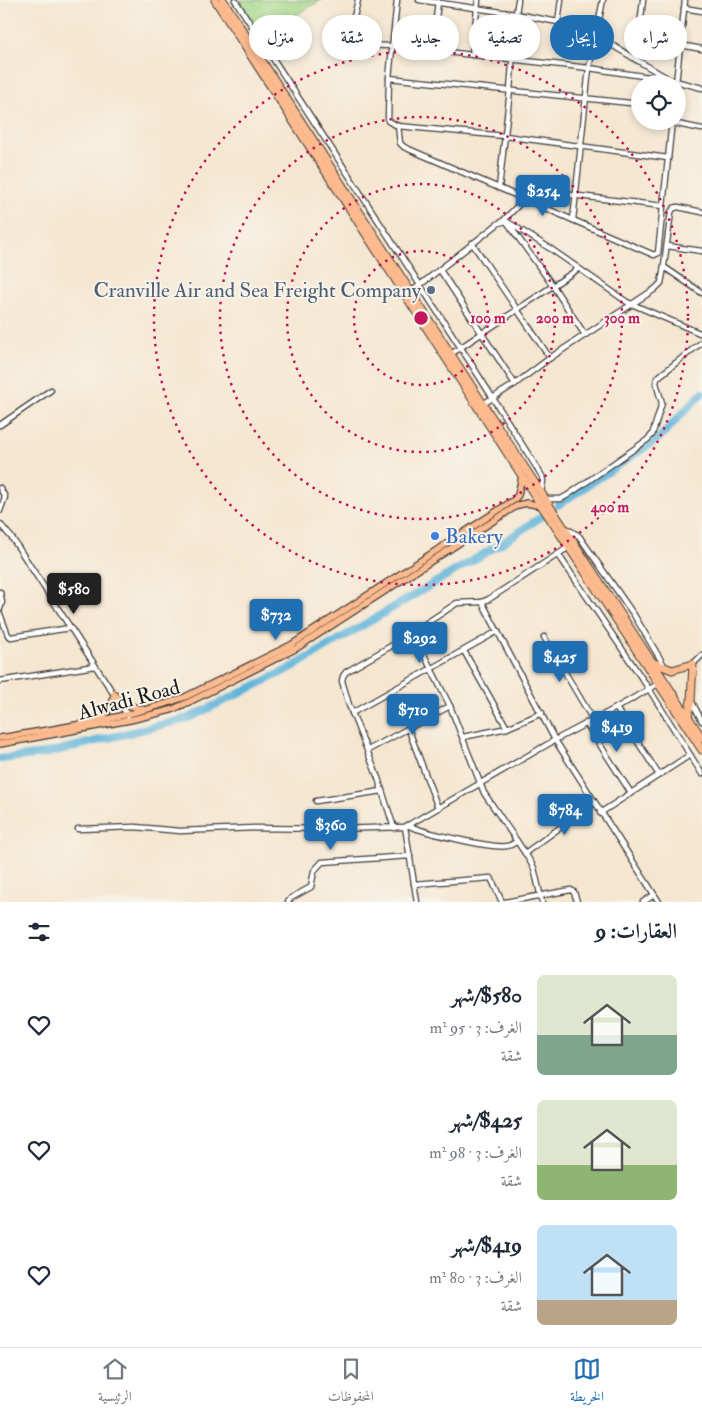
<!DOCTYPE html>
<html lang="ar">
<head>
<meta charset="utf-8">
<style>
	body { margin:0; font-family:"IM FELL Double Pica",Amiri,serif; background:#f2f2f3; color:#1f2937; direction:rtl; height:100vh; display:flex; flex-direction:column; font-size:19px; white-space:nowrap }
	* { box-sizing:border-box; margin:0 }
	p { font-size:16px; color:#747a83 }
	.icon { flex:none; width:28px; height:28px; fill:none; stroke:currentColor; stroke-width:2; stroke-linecap:round; stroke-linejoin:round }
	.map { position:relative; height:902px; overflow:hidden; direction:ltr }
	.side { display:flex; flex-direction:column; background:#fff; flex:1 }
	.side>* { flex:none }
	.guide { position:absolute; left:15px; top:15px; width:672px; height:45px; direction:rtl; display:flex; gap:10px }
	.tools { position:absolute; left:631px; top:75px; display:grid; gap:10px }
	.tools a { display:grid; place-items:center; width:55px; height:55px; border-radius:50%; background:#fff; box-shadow:0 2px 8px #0003; font-size:25px }
	.price { position:absolute; translate:-50% -42px; padding:0 11px; border-radius:5px; background:#1f6fb2; color:#fff; font-size:16px; line-height:32px; filter:drop-shadow(0 1px 2px #0008) }
	.price::after { content:''; position:absolute; left:50%; top:30px; width:15px; height:11px; margin-left:-8px; background:inherit; clip-path:polygon(0 0,100% 0,50% 100%) }
	.price.on { background:#222; color:#fff }
	ul { padding:0; list-style:none }
	li { display:flex; align-items:center; gap:15px; height:125px; padding:0 25px }
	li span { display:grid; place-items:center; flex:none; width:140px; height:100px; border-radius:8px; color:#555 }
	li>.icon { margin-inline-start:auto }
	span .icon { width:60px; height:60px; fill:#fffc; stroke-width:1 }
	li b { font-size:21px }
	h2 { display:flex; justify-content:space-between; align-items:center; height:60px; padding:0 25px; font-size:21px }
	.chip { padding:0 18px; border-radius:22px; background:#fff; box-shadow:0 2px 8px #0003; font-size:18px; line-height:45px }
	.chip.on { background:#1f6fb2; color:#fff }
	.dock { display:flex; justify-content:space-around; align-items:center; height:70px; border-top:1px solid #e0e1e3; background:#fff; font-size:14px; color:#747a83 }
	.dock a { display:grid; justify-items:center; gap:2px }
	.dock .on { color:#1f6fb2 }
	.map>svg:first-child { display:block }
	.green { fill:#a2d889; stroke:#5f7a52 }
	.lines { fill:none; stroke-linecap:round; stroke-linejoin:round }
	.river { stroke:#5db4da; stroke-width:8 }
	.minor-casing { stroke:#3d3a37; stroke-width:7 }
	.major-casing { stroke:#3d3a37; stroke-width:8 }
	.highway-casing { stroke:#3d3a37; stroke-width:9 }
	.minor { stroke:#fff; stroke-width:4.5 }
	.major { stroke:#fcba8e; stroke-width:5.5 }
	.highway { stroke:#fcba8e; stroke-width:7 }
	.ring { fill:none; stroke:#c2185b; stroke-width:2.5; stroke-dasharray:2.5 5 }
	.service-dot { fill:#5c6f8a; stroke:#f7f3e8; stroke-width:2 }
	.shop-dot { fill:#3f7fe0; stroke:#f7f3e8; stroke-width:2 }
	.labels { text-anchor:middle; dominant-baseline:central; stroke-width:4; stroke-linejoin:round; paint-order:stroke }
	.service-label { font-size:21px; fill:#4e5e75; stroke:#f7f3e8; text-anchor:end }
	.shop-label { font-size:21px; fill:#366cbe; stroke:#f7f3e8; text-anchor:start }
	.street-label { font-size:21px; fill:#1c1c1c; stroke:#f7f3e8 }
	.centre { fill:#c2185b; stroke:#f7f3e8; stroke-width:2.5 }
	.ring-label { font-size:15px; text-anchor:middle; font-weight:bold; fill:#c2185b; stroke:#f7f3e8; stroke-width:4; stroke-linejoin:round; paint-order:stroke }
</style>
</head>
<body>
<div class="map">
<svg width="702" height="902" viewBox="0 0 702 902">
	<rect width="100%" height="100%" fill="#f7f3e8"/>
	<filter id="ink" filterUnits="userSpaceOnUse"><feTurbulence type="fractalNoise" baseFrequency=".02" numOctaves="2"/><feDisplacementMap in="SourceGraphic" scale="10" xChannelSelector="R" yChannelSelector="G"/><feConvolveMatrix kernelMatrix="1 2 1 2 8 2 1 2 1" color-interpolation-filters="sRGB"/></filter>
	<filter id="wash" filterUnits="userSpaceOnUse"><feTurbulence type="fractalNoise" baseFrequency=".0096" numOctaves="4" result="noise"/><feDisplacementMap in="SourceGraphic" scale="20" xChannelSelector="R" yChannelSelector="G"/><feGaussianBlur stdDeviation="1.12" result="paint"/><feColorMatrix in="noise" values="0 0 0 0 0 0 0 0 0 0 0 0 0 0 0 0 0 1.4 0 .05"/><feComposite in="paint" operator="in"/></filter>
	<g filter="url(#wash)">
		<rect width="100%" height="100%" fill="#f5e6d0"/>
		<polygon class="green" points="239,0 321,0 261,36"/>
		<g class="lines">
			<g class="river">
				<polyline points="558,505 658,439 702,393"/>
				<polyline points="0,759 44,754 189,718 291,668 502,543 544,515"/>
			</g>
		</g>
	</g>
	<g filter="url(#ink)">
		<g class="lines">
			<g class="minor-casing">
				<g id="minor">
					<polyline points="235,0 470,362 542,476 543,481 541,493"/>
					<polyline points="358,0 349,38 352,42 358,45 392,46 589,68 676,81"/>
					<polyline points="397,0 389,78 388,121 398,126 505,136 668,158"/>
					<polyline points="419,0 516,14 510,90 499,188"/>
					<polyline points="518,0 516,14 558,22 597,36 667,78"/>
					<polyline points="684,8 702,11"/>
					<polyline points="558,22 561,0"/>
					<polyline points="680,45 702,49"/>
					<polyline points="432,50 438,2"/>
					<polyline points="472,55 478,0"/>
					<polyline points="636,60 643,0"/>
					<polyline points="389,78 640,104"/>
					<polyline points="675,81 702,88"/>
					<polyline points="676,83 685,0"/>
					<polyline points="672,123 702,129"/>
					<polyline points="398,126 400,143 404,147 654,255 658,253 672,121"/>
					<polyline points="573,220 589,68 603,0"/>
					<polyline points="503,221 529,194 537,191 663,206"/>
					<polyline points="507,222 553,286 585,335"/>
					<polyline points="472,243 550,358"/>
					<polyline points="667,246 702,251"/>
					<polyline points="664,267 702,293"/>
					<polyline points="440,270 515,384"/>
					<polyline points="411,292 499,223 506,221 551,249 627,302 702,334"/>
					<polyline points="451,354 578,269"/>
					<polyline points="483,404 515,384 550,358 655,289 661,283 663,273 671,212 674,208 678,207 702,212"/>
					<polyline points="0,425 51,390"/>
					<polyline points="0,488 5,497 0,511"/>
					<polyline points="545,499 561,499 568,495 647,440 652,435 662,403 656,383 657,378 702,342"/>
					<polyline points="0,524 12,538 128,716"/>
					<polyline points="566,528 579,536 634,615 665,667"/>
					<polyline points="558,554 649,689 702,774"/>
					<polyline points="0,592 2,602 0,609"/>
					<polyline points="482,602 555,740 659,902"/>
					<polyline points="0,614 8,635 11,637 70,628"/>
					<polyline points="413,633 450,706 484,793 525,853 534,868 542,902"/>
					<polyline points="544,637 593,720"/>
					<polyline points="464,651 507,728"/>
					<polyline points="693,664 702,655"/>
					<polyline points="0,681 95,666"/>
					<polyline points="692,702 702,721"/>
					<polyline points="616,708 659,775"/>
					<polyline points="352,713 498,631"/>
					<polyline points="586,723 631,793"/>
					<polyline points="408,728 438,808"/>
					<polyline points="463,737 507,728 542,713"/>
					<polyline points="368,750 450,706"/>
					<polyline points="316,801 382,791"/>
					<polyline points="600,813 690,755"/>
					<path d="M407 825C422 832 493 849 507 846 510 846 514 843 517 841"/>
					<polyline points="394,828 378,778 349,705 342,681 343,676 346,672 398,642 457,603 482,602 489,599 569,547"/>
					<polyline points="78,829 135,827 180,831 255,828 337,829 405,827"/>
					<polyline points="525,853 594,803"/>
					<polyline points="414,884 491,878 502,902"/>
					<polyline points="288,902 291,898 311,887 314,871 322,862 410,856"/>
					<polyline points="417,902 405,827 555,740 616,708 658,684"/>
					<polyline points="505,902 571,890 574,892 577,902"/>
					<polyline points="643,902 654,895"/>
				</g>
			</g>
			<g class="major-casing">
				<g id="major">
					<polyline points="114,694 131,706 142,709"/>
					<polyline points="102,718 112,706 114,694"/>
					<path d="M0 738C62 727 126 719 185 697L291 645 514 500 518 495 522 476"/>
					<polyline points="0,744 130,720 171,710 189,702 297,648 518,505 527,503 542,506"/>
				</g>
			</g>
			<g class="highway-casing">
				<g id="highway">
					<polyline points="215,0 522,476 702,750"/>
					<polyline points="223,0 483,404 702,738"/>
					<polyline points="652,662 672,670 693,664 691,701 688,717"/>
				</g>
			</g>
			<use href="#minor" class="minor"/>
			<use href="#major" class="major"/>
			<use href="#highway" class="highway"/>
		</g>
	</g>
	<g class="ring">
		<circle cx="421" cy="318" r="67"/>
		<circle cx="421" cy="318" r="134"/>
		<circle cx="421" cy="318" r="201"/>
		<circle cx="421" cy="318" r="267"/>
	</g>
	<circle class="service-dot" cx="431" cy="290" r="5"/>
	<circle class="shop-dot" cx="435" cy="536" r="5"/>
	<g class="labels">
		<g class="service-label">
			<text x="421" y="290">Cranville Air and Sea Freight Company</text>
		</g>
		<g class="shop-label">
			<text x="445" y="536">Bakery</text>
		</g>
		<g class="street-label">
			<text transform="translate(129 700) rotate(-15)">Alwadi Road</text>
		</g>
	</g>
	<circle cx="421" cy="318" r="8" class="centre"/>
	<g class="ring-label">
		<text x="488" y="323">100 m</text>
		<text x="555" y="323">200 m</text>
		<text x="622" y="323">300 m</text>
		<text x="610" y="512">400 m</text>
	</g>
</svg>
<div class="tools">
<a><svg class="icon" aria-label="locate" viewBox="0 0 24 24"><circle cx="12" cy="12" r="6"/><path d="M12 2v4M12 18v4M2 12h4M18 12h4"/></svg></a>
</div>
<b class="price" style="left:543px;top:217px">$254</b>
<b class="price on" style="left:74px;top:615px">$580</b>
<b class="price" style="left:276px;top:641px">$732</b>
<b class="price" style="left:420px;top:664px">$292</b>
<b class="price" style="left:560px;top:683px">$425</b>
<b class="price" style="left:413px;top:736px">$710</b>
<b class="price" style="left:617px;top:753px">$419</b>
<b class="price" style="left:565px;top:836px">$784</b>
<b class="price" style="left:331px;top:851px">$360</b>
<div class="guide">
<a class="chip">شراء</a>
<a class="chip on">إيجار</a>
<a class="chip">تصفية</a>
<a class="chip">جديد</a>
<a class="chip">شقة</a>
<a class="chip">منزل</a>
</div>
</div>
<section class="side">
<h2>العقارات: 9<svg class="icon" aria-label="filters" viewBox="0 0 24 24"><path d="M4 7h16M4 17h16"/><circle cx="9" cy="7" r="2"/><circle cx="15" cy="17" r="2"/></svg></h2>
<ul>
<li><span style="background:linear-gradient(#dfe7d0 60%,#7fa58c 0)"><svg class="icon" aria-label="home" viewBox="0 0 24 24"><path d="M3 11l9-7 9 7M6 9v11h12V9"/></svg></span><div><b>$580/شهر</b><p>الغرف: 3 · 95 m²</p><p>شقة</p></div><svg class="icon" aria-label="heart" viewBox="0 0 24 24"><path d="M12 20l-8-8c-3-5 5-10 8-4 3-6 11-1 8 4z"/></svg></li>
<li><span style="background:linear-gradient(#dfe7d0 65%,#8fb573 0)"><svg class="icon" aria-label="home" viewBox="0 0 24 24"><path d="M3 11l9-7 9 7M6 9v11h12V9"/></svg></span><div><b>$425/شهر</b><p>الغرف: 3 · 98 m²</p><p>شقة</p></div><svg class="icon" aria-label="heart" viewBox="0 0 24 24"><path d="M12 20l-8-8c-3-5 5-10 8-4 3-6 11-1 8 4z"/></svg></li>
<li><span style="background:linear-gradient(#bfe0f5 75%,#b9a48a 0)"><svg class="icon" aria-label="home" viewBox="0 0 24 24"><path d="M3 11l9-7 9 7M6 9v11h12V9"/></svg></span><div><b>$419/شهر</b><p>الغرف: 3 · 80 m²</p><p>شقة</p></div><svg class="icon" aria-label="heart" viewBox="0 0 24 24"><path d="M12 20l-8-8c-3-5 5-10 8-4 3-6 11-1 8 4z"/></svg></li>
</ul>
</section>
<nav class="dock">
<a class="on"><svg class="icon" aria-label="map" viewBox="0 0 24 24"><path d="M3 6l6-2 6 2 6-2v14l-6 2-6-2-6 2zM9 4v14M15 6v14"/></svg>الخريطة</a>
<a><svg class="icon" aria-label="saved" viewBox="0 0 24 24"><path d="M7 4h10v16l-5-4-5 4z"/></svg>المحفوظات</a>
<a><svg class="icon" aria-label="home" viewBox="0 0 24 24"><path d="M3 11l9-7 9 7M6 9v11h12V9"/></svg>الرئيسية</a>
</nav>
</body>
</html>
